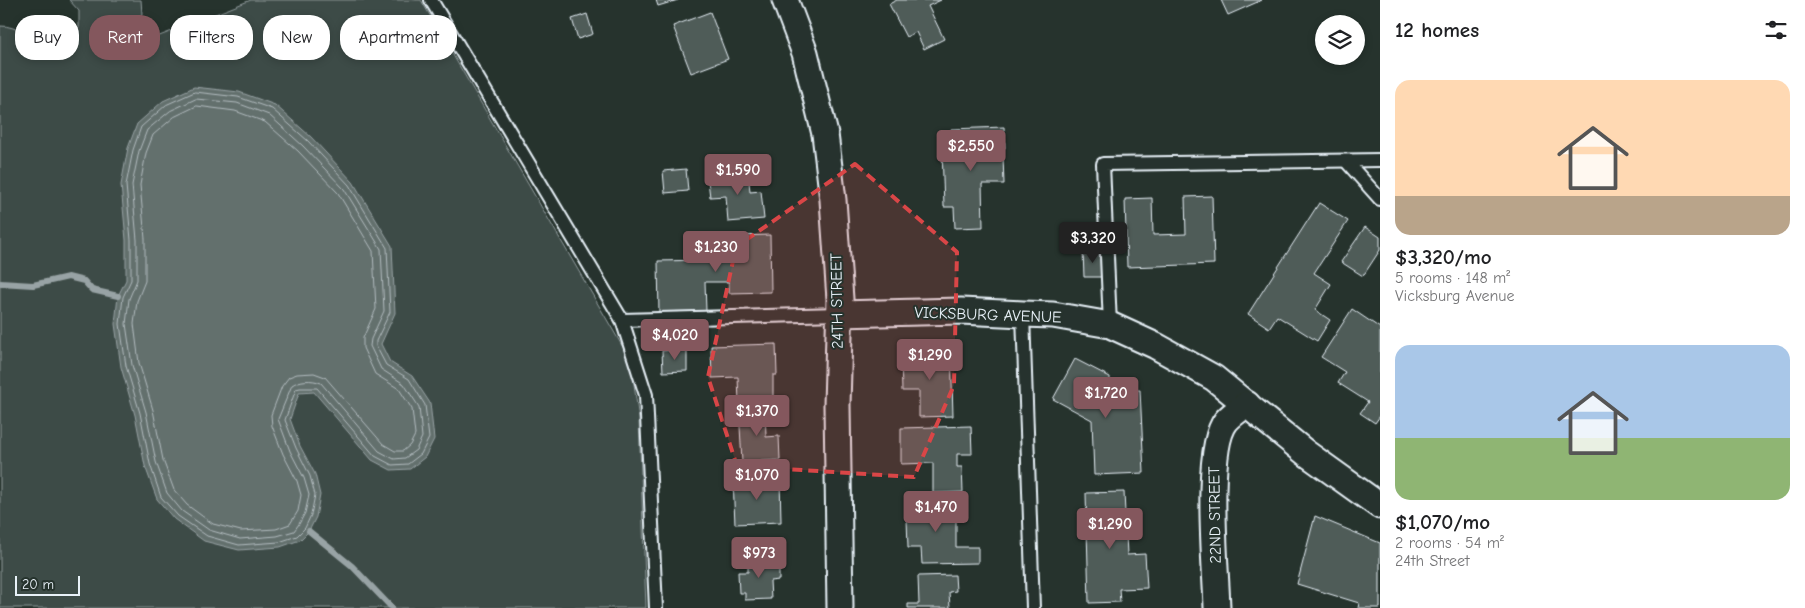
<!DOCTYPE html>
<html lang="en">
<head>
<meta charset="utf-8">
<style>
	body { margin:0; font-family:"Comic Neue",sans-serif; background:#f2f2f2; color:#202124; height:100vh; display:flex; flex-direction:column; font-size:19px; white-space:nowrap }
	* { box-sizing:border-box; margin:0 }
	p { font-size:16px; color:#757577 }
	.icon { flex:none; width:28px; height:28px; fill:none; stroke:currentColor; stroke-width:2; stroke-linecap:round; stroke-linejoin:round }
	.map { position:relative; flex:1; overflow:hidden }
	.drawer { display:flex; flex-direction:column; background:#fff; width:425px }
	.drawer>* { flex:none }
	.top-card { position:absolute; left:15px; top:15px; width:475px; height:45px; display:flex; gap:10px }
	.controls { position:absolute; left:1315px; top:15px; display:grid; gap:10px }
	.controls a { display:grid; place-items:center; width:50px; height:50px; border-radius:50%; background:#fff; box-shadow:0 2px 8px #0003; font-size:25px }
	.scale { position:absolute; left:15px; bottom:12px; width:65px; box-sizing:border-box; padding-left:5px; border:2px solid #e8f1f8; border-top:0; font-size:14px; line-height:18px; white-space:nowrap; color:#e8f1f8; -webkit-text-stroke:4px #26332d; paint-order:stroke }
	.price { position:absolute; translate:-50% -42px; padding:0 11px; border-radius:5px; background:#84575d; color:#fff; font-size:16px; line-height:32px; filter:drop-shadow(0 1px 2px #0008) }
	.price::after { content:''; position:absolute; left:50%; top:30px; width:15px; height:11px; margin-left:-8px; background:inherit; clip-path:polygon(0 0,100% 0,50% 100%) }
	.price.on { background:#222; color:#fff }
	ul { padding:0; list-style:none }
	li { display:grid; align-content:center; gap:10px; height:265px; padding:0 15px }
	li span { display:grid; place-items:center; height:155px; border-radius:15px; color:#555 }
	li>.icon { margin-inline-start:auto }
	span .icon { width:90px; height:90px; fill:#fffc; stroke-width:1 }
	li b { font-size:21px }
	h2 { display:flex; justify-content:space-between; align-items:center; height:60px; padding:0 15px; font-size:21px }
	.tag { padding:0 18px; border-radius:20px; background:#fff; box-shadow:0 2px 8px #0003; font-size:18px; line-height:45px }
	.tag.on { background:#84575d; color:#fff }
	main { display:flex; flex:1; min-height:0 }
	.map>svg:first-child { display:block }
	.green { fill:#3e4b47; stroke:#939ea0 }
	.water { fill:#636f6d; stroke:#98a3a5 }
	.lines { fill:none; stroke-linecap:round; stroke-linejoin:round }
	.shore { stroke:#b3bdc0; stroke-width:1 }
	.stream { stroke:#98a3a5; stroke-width:6 }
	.building { fill:#505c59; stroke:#e8f1f8 }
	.service-casing { stroke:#e8f1f8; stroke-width:16 }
	.minor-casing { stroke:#e8f1f8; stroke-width:29 }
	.service { stroke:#26332d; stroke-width:12 }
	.minor { stroke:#26332d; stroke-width:25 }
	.marked { fill:#d94647; fill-opacity:0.2; stroke:#d94647; stroke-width:4; stroke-dasharray:10 6; stroke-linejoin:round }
	.labels { text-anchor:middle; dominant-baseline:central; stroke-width:4; stroke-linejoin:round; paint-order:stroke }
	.street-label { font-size:16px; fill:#e8f1f8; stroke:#26332d }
</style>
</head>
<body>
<main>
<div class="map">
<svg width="1380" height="608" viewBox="0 0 1380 608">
	<rect width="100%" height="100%" fill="#26332d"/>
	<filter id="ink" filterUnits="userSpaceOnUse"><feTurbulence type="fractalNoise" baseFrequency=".02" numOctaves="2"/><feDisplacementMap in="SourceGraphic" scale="10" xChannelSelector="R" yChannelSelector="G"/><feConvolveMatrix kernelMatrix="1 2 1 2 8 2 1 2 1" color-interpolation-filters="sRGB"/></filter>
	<g filter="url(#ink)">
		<path class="green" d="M69 0H141L142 14 128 27 135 36 134 46 251 0H421L624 349 633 377 639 420 646 608H0V26C18 25 32 41 50 43 58 44 67 39 74 37L79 27V11Z"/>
		<polygon class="water" points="194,87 239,92 275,105 311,137 353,182 392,246 395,313 381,344 390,362 412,376 430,403 434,439 425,457 410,469 391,470 372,460 314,392 299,393 290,419 300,446 315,474 320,495 316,517 309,531 300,540 280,547 239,550 204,541 174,519 157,499 145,466 135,415 121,367 115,324 118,296 126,280 126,240 121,185 128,148 137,124 163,101"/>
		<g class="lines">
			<g class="shore">
				<polygon points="195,92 238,97 272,109 308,141 349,185 387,248 390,312 376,341 376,346 386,365 409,379 425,405 429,438 421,454 408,464 392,465 375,456 317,388 300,388 296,389 285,420 296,448 310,476 315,495 311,515 305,528 297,536 279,542 239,545 207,536 178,516 161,497 150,464 140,413 126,366 120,324 123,297 131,280 131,240 126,185 133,150 141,127 166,105"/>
				<path d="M196 99 237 103 269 115 303 146 344 189 381 249 384 311 371 339 370 346 381 369 404 384 419 407 422 437 416 450 405 458 394 459 379 451 321 383C312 379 299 380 292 385L278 419 290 451 304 478 309 495 305 513 299 524 294 531 277 536 240 539 209 530 182 511 167 493 156 462 146 412 132 365 126 324 129 299 137 280V240L132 185 139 151 147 130 170 111Z"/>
				<polygon points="197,106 235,111 265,122 298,151 338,193 373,251 376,309 363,338 363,348 375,374 399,389 412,409 415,435 410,445 403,451 395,451 383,444 325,377 314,373 297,374 289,377 282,386 271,415 272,426 283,454 297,481 301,495 298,511 290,524 276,529 241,531 213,524 187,505 174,490 163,460 153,410 139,363 134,324 137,301 145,281 145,239 140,185 146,153 153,135 174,117"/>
			</g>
			<g class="stream">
				<polyline points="0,283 33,285 68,277 84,281 92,290 118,296"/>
				<polyline points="309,531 352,566 392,608"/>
			</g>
		</g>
		<g class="building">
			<polygon points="656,0 678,0 658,6"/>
			<polygon points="897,0 941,0 928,6 944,39 924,49 916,32 906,37 889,4"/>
			<polygon points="1221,0 1262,0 1228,15"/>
			<polygon points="710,12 728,59 691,73 673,26"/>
			<polygon points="587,14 593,34 578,39 572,19"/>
			<polygon points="1004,127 1005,148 988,149 989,156 1003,156 1004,184 982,184 983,227 955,228 954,207 944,207 942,149 952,149 951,129"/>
			<polygon points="686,169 688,191 665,193 663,171"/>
			<polygon points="748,170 750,192 761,191 764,219 728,222 726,196 710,197 708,181 720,180 719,173"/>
			<polygon points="1212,196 1214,264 1127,267 1125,199 1152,198 1153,235 1186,234 1185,197"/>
			<polygon points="1319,203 1348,221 1314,273 1331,284 1315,310 1330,320 1317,341 1277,316 1269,328 1248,314"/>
			<polygon points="1365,227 1380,237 1380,250 1363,276 1341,262"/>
			<polygon points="770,235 771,292 729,293 729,282 705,282 706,311 659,313 658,261 708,260 708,237"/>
			<polygon points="1083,251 1102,251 1103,277 1084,277"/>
			<polygon points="1352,309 1380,328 1380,416 1375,423 1360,413 1368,402 1338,383 1345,372 1321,357"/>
			<polygon points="776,344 777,375 773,375 773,401 739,403 738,377 712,378 711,346"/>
			<polygon points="687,349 687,371 663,372 662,351"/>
			<polygon points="951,350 953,416 919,417 919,391 902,391 901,357 915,357 914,351"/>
			<polygon points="1075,359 1110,377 1110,391 1140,390 1144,473 1094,475 1092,420 1053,399"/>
			<polygon points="765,407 766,437 779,436 780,460 742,462 739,409"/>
			<polygon points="971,426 972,454 957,454 957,467 962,467 963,492 933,493 933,463 901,464 901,428"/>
			<polygon points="780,479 781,522 735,524 733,480"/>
			<polygon points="1124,492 1127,555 1145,554 1147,588 1119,589 1120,602 1089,603 1086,493"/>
			<polygon points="948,496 949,516 956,516 956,547 978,547 978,563 922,564 921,548 908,548 907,519 927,519 927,515 908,516 908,497"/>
			<polygon points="1315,516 1380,543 1380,608 1358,608 1359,603 1297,584"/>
			<polygon points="779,559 779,580 770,581 771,599 745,600 745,593 739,593 738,572 748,572 748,560"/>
			<polygon points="955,575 956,591 949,592 950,608 908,608 908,604 919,604 918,576"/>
		</g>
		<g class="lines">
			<g class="service-casing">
				<g id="service">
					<polyline points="431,0 622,320 646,395 656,608"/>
					<polyline points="1346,161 1380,199"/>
					<polyline points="1023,314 1033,608"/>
					<polyline points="622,320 839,314"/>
					<polyline points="1110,325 1103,164 1380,160"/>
				</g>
			</g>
			<g class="minor-casing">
				<g id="minor">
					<polyline points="785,0 805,53 825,134 833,200 840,299 837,405 840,608"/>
					<polyline points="839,314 961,311 1023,314 1053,315 1110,325 1156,346 1214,378 1306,453 1380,506"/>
					<path d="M1217 608C1216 569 1204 449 1226 421 1231 415 1240 409 1247 404"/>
				</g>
			</g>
			<use href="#service" class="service"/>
			<use href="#minor" class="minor"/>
		</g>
	</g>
	<path class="marked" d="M855 164 957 252 954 385 914 477 737 466 708 377 736 247Z"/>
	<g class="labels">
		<g class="street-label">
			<text transform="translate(837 301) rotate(-91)">24TH STREET</text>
			<text transform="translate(988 315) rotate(2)">VICKSBURG AVENUE</text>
			<text transform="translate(1215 515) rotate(-91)">22ND STREET</text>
		</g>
	</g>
</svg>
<div class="controls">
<a><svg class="icon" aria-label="layers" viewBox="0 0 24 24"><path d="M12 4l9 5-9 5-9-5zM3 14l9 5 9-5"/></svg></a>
</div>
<div class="scale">20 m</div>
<b class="price" style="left:971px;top:172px">$2,550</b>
<b class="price" style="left:738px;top:196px">$1,590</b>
<b class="price on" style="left:1093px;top:264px">$3,320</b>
<b class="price" style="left:716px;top:273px">$1,230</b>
<b class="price" style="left:675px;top:361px">$4,020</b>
<b class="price" style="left:930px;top:381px">$1,290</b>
<b class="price" style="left:1106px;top:419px">$1,720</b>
<b class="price" style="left:757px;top:437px">$1,370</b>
<b class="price" style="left:757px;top:501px">$1,070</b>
<b class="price" style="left:936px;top:533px">$1,470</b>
<b class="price" style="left:1110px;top:550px">$1,290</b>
<b class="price" style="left:759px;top:579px">$973</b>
<div class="top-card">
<a class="tag">Buy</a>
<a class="tag on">Rent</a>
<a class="tag">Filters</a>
<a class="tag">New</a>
<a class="tag">Apartment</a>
</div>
</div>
<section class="drawer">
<h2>12 homes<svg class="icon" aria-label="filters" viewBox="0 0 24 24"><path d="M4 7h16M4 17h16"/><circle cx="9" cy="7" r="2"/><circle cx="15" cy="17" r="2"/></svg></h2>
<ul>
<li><span style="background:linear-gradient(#ffd9b3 75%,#b9a48a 0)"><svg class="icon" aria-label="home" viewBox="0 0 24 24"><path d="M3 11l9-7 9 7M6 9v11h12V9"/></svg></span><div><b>$3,320/mo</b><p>5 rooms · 148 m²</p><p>Vicksburg Avenue</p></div></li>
<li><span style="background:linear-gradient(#a9c7e8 60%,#8fb573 0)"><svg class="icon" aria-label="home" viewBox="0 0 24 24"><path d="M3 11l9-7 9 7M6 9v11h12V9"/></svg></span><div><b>$1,070/mo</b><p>2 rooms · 54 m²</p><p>24th Street</p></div></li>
</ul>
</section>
</main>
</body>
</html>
